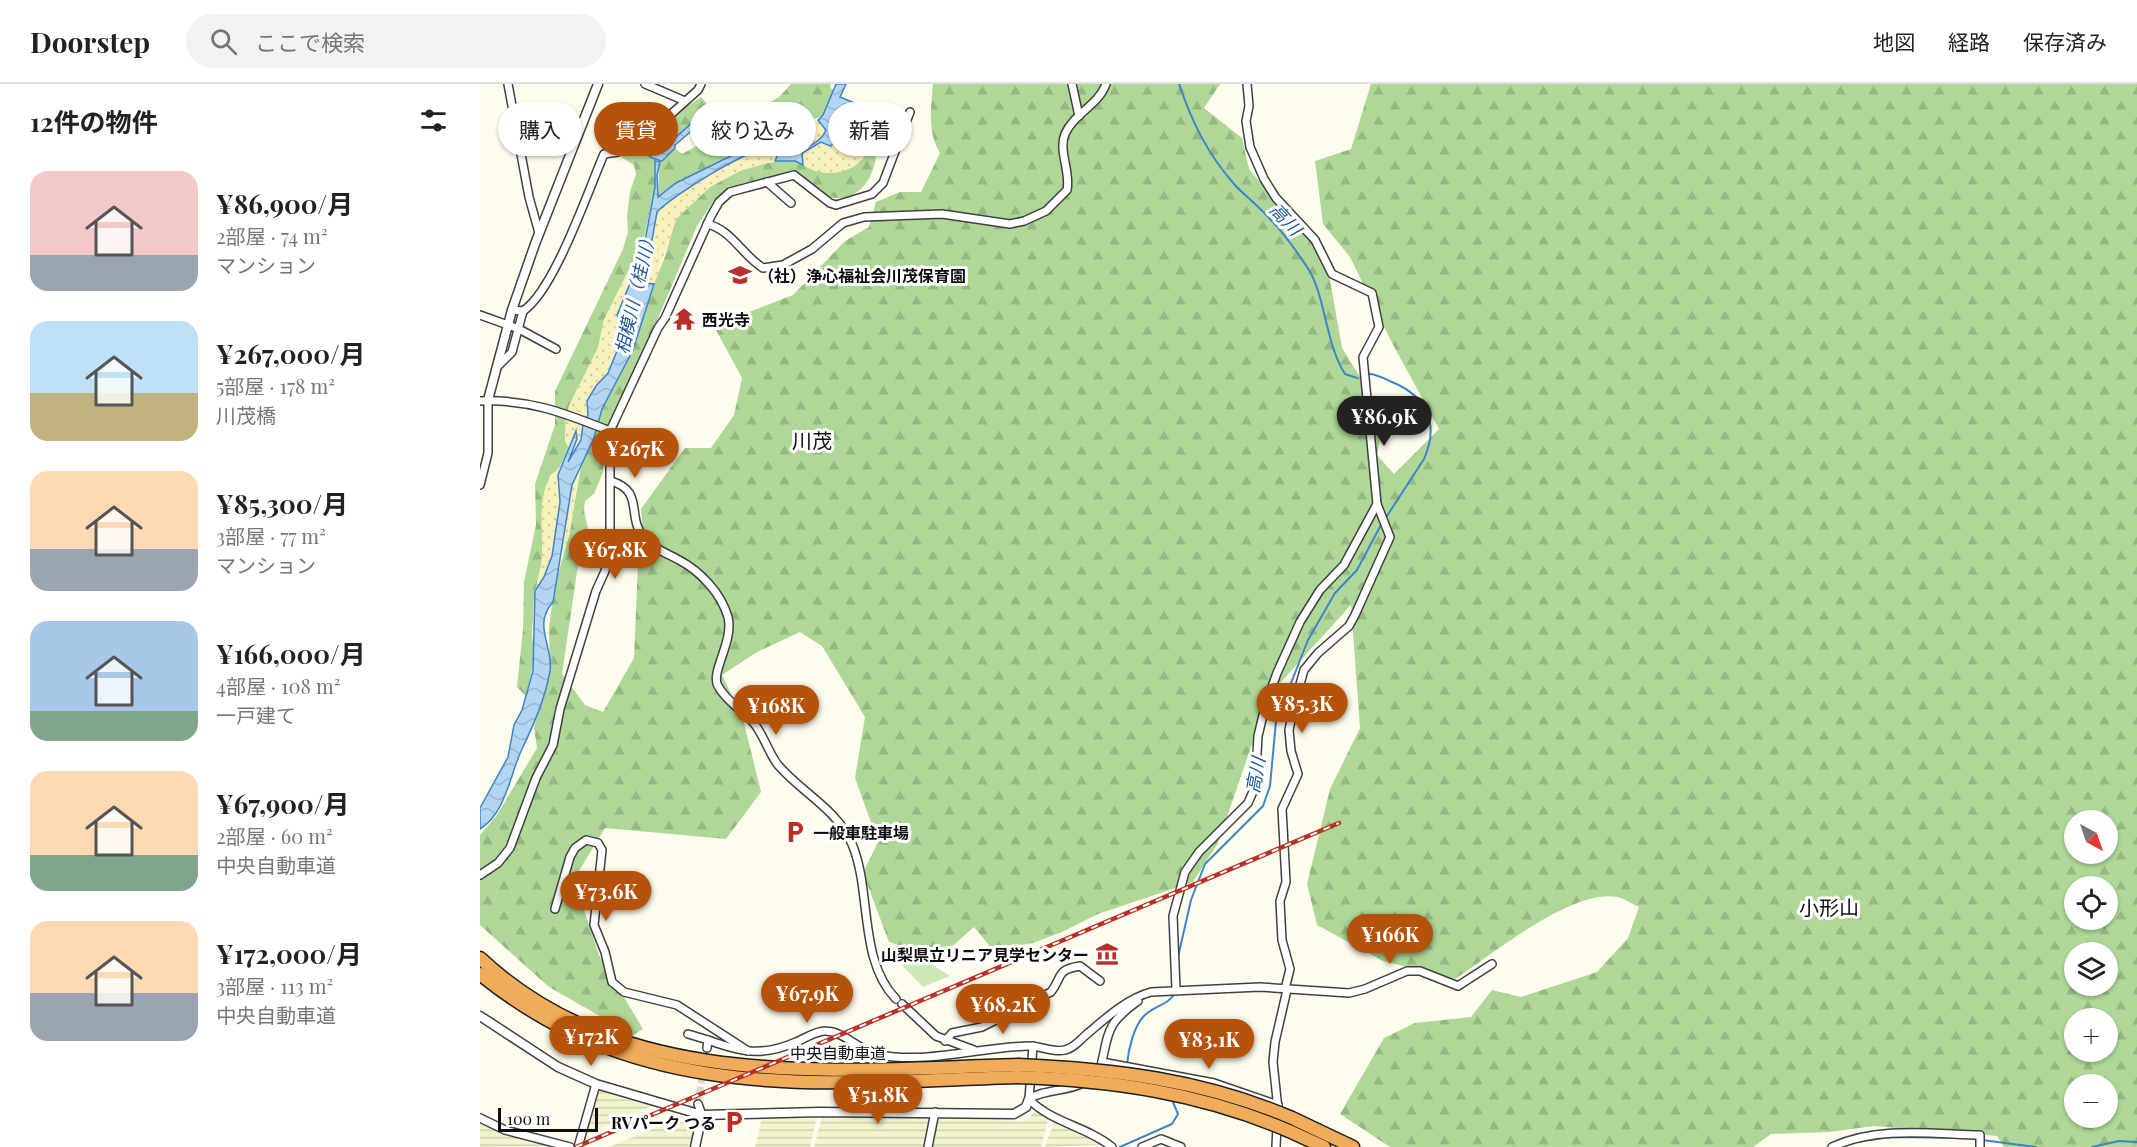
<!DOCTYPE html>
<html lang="ja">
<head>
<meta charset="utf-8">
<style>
	body { margin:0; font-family:"Playfair Display","Noto Sans JP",serif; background:#f2f2f2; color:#222; height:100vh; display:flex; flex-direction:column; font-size:22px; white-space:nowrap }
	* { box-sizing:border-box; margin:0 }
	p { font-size:20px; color:#767676 }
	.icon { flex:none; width:33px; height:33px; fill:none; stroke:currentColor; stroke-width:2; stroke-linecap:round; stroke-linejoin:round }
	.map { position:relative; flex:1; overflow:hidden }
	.sheet { display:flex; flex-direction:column; background:#fff; width:480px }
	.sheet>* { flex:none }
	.guide { position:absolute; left:18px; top:18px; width:570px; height:54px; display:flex; gap:12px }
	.needle { width:39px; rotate:140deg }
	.fabs { position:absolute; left:1584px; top:726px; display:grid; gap:12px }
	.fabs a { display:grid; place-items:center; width:54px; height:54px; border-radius:50%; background:#fff; box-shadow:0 2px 4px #0004; font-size:30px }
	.scale { position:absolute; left:18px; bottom:15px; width:100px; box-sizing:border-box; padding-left:6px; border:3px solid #0d0d0d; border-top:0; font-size:16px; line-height:21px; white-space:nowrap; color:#0d0d0d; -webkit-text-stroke:4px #fff; paint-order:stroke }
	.price { position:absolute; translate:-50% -51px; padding:0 14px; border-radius:21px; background:#b45309; color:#fff; font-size:20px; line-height:39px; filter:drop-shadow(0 2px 3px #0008) }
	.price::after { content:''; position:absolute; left:50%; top:36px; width:18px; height:14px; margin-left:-9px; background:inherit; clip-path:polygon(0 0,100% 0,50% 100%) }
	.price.current { background:#222; color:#fff }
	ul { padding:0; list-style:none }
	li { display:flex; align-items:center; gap:18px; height:150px; padding:0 30px }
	li span { display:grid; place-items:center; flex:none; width:168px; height:120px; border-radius:18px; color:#555 }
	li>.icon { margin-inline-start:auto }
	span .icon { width:72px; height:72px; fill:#fffc; stroke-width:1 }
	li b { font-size:26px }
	h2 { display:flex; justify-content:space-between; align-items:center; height:72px; padding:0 30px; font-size:26px }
	.tag { padding:0 21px; border-radius:27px; background:#fff; box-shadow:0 2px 4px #0004; font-size:21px; line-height:54px }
	.tag.current { background:#b45309; color:#fff }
	header { display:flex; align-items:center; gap:36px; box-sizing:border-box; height:84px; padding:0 30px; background:#fff; border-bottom:2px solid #e0e0e0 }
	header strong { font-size:28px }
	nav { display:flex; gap:33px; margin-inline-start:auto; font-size:21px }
	.search { width:420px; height:54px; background:#f2f2f2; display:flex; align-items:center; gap:15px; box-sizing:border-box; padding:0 21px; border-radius:33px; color:#767676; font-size:22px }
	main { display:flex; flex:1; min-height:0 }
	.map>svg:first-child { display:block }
	.farmland { fill:url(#farmland-rules) }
	.forest { fill:url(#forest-firs); fill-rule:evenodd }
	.sand { fill:url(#sand-dots) }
	.park { fill:#cce8b8 }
	.water { fill:url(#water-waves); stroke:#3d84c9; stroke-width:1.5 }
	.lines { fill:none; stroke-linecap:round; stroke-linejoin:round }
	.stream { stroke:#3d84c9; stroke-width:2 }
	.minor-tunnel { stroke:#dad9cb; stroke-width:7; stroke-dasharray:7 3.5; stroke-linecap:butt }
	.minor-casing { stroke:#404040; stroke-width:10 }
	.tertiary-casing { stroke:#404040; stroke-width:11 }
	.motorway-casing { stroke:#1e1e1e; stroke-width:15 }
	.minor { stroke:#fff; stroke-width:7 }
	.tertiary { stroke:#fff; stroke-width:8 }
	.motorway { stroke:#f0ac5a; stroke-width:12 }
	.rail-casing { stroke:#b93029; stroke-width:4.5 }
	.rail { stroke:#fff; stroke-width:2; stroke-dasharray:7; stroke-linecap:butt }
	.motorway-bridge-casing { stroke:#1e1e1e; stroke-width:15; stroke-linecap:butt }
	.motorway-bridge { stroke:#f0ac5a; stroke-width:12 }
	.labels { text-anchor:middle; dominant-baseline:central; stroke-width:6; stroke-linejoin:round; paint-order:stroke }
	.poi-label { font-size:16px; font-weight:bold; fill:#0d0d0d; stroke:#fff; text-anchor:start }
	.street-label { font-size:16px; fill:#0d0d0d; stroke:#fff }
	.water-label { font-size:18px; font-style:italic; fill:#1a579b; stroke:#fff }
	.quarter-label { font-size:20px; fill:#0d0d0d; stroke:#fff }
</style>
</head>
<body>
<header>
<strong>Doorstep</strong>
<div class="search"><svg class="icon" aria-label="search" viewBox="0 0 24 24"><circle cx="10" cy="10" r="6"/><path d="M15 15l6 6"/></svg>ここで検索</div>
<nav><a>地図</a><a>経路</a><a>保存済み</a></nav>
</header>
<main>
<section class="sheet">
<h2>12件の物件<svg class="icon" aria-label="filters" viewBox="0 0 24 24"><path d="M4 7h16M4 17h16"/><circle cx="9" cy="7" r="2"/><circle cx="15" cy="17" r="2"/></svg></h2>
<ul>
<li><span style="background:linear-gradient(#f6c9c9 70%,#9aa5b1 0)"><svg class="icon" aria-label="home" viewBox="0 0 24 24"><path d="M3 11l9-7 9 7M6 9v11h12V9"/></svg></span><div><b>¥86,900/月</b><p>2部屋 · 74 m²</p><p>マンション</p></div></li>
<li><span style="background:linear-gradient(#bfe0f5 60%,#c2b280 0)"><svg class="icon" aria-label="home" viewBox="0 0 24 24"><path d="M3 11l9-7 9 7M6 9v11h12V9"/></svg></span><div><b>¥267,000/月</b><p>5部屋 · 178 m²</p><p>川茂橋</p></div></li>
<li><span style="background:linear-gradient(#ffd9b3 65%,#9aa5b1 0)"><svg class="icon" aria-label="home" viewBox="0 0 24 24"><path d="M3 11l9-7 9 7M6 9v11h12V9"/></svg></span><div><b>¥85,300/月</b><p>3部屋 · 77 m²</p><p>マンション</p></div></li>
<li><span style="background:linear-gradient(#a9c7e8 75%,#7fa58c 0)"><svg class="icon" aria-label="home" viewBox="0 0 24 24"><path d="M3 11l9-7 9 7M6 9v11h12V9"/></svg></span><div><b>¥166,000/月</b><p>4部屋 · 108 m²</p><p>一戸建て</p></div></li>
<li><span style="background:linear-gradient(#ffd9b3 70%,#7fa58c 0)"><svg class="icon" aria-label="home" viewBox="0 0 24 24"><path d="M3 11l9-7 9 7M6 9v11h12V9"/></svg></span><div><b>¥67,900/月</b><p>2部屋 · 60 m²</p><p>中央自動車道</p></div></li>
<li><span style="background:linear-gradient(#ffd9b3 60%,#9aa5b1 0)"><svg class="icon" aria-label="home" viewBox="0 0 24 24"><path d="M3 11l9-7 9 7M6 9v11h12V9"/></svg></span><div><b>¥172,000/月</b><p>3部屋 · 113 m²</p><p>中央自動車道</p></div></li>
</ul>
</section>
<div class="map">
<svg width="1657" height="1063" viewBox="0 0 1657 1063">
	<defs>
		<pattern id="farmland-rules" width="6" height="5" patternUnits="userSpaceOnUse" patternTransform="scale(1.5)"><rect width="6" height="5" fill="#f3f3ce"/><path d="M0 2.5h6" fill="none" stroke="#cfcfb0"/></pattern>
		<pattern id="forest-firs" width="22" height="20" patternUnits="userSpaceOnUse" patternTransform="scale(1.5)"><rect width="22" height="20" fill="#afd898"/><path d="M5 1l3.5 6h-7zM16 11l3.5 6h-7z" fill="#95b882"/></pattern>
		<pattern id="sand-dots" width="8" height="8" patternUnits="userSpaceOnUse" patternTransform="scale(1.5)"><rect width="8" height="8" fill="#f9f1bb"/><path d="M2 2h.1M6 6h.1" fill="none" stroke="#d4cda0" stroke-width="1.8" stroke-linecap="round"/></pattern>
		<pattern id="water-waves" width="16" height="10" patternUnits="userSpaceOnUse" patternTransform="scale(1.5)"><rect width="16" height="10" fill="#b4d6f4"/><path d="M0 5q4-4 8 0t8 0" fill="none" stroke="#9ab6d0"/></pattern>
	</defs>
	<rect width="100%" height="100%" fill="#fefded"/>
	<g class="farmland">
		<polygon points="117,1005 137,1013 172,1022 105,1051"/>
		<polygon points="557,1026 569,1032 561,1063 450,1063 458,1033 542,1037 549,1034"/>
		<polygon points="203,1032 213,1050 208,1063 129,1063"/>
		<polygon points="337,1033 330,1063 275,1063 282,1034"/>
		<polygon points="342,1033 453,1034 445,1063 334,1063"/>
		<polygon points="575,1035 620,1057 619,1061 565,1063"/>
		<polygon points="0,1037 78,1062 0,1063"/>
	</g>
	<g class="forest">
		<polygon points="311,0 351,0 350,4 354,6 343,31 310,46 274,50 260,55 255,59 245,74 196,99 178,114 179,79 195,64 202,70 224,58 232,49 231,40 249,23 258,18 287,20 299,13"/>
		<path d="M453 0H740L724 24 762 54 769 85 797 119 844 162 862 264 904 332 897 371 914 390 959 345 911 257 870 173 843 140 835 77 871 65 891 0H1657V1063H1524L1517 1052 1394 1042 1349 1048 1291 1050 1273 1063H910L860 1030 904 954 935 939 991 933 1012 906 1041 913 1117 888 1148 854 1159 823C1152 820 1145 815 1138 813 1092 804 1013 870 975 895L903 877 837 841 827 800 850 705 880 644 871 521 789 611 738 759 713 798 618 830 582 848 553 859 513 866 494 843 459 874 409 858 383 789 398 758 375 694 385 633 342 562 320 548 277 568 242 591 263 635 281 708 246 755 125 744 94 795 119 871 163 945 153 951 69 903 0 841V751L17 731 57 664 54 643 70 588 69 544 74 503 89 452 102 376 114 354 122 325 153 266 166 219 184 175 196 135 230 103 269 82 307 76 321 79 382 76 388 66 393 45C404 74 388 121 350 113L315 87 263 99 247 106 234 116 217 142 151 298 127 342 123 388 114 410 105 417 104 426 108 445 97 488 82 590 105 621 123 628 154 574 158 479 164 465 161 425 205 364H231L254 331 262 294 236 246 261 231 313 211 365 157 389 143 396 118 420 108H441L460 69C447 48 451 24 453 0ZM1594 736H1628V770H1594ZM1594 802H1628V836H1594ZM1594 868H1628V902H1594ZM1594 934H1628V968H1594ZM1594 1000H1628V1034H1594Z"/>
		<polygon points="221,13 228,21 225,27 183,64 175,56 165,67 175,76 175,102 164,155 124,236 118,264 89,322 86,333 85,357 89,364 80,383 70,392 62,421 62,478 54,512 52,552 55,573 46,612 37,603 43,545 44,498 56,441 55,400 75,341 75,307 143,165 148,148 147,132 150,108 156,90 154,81 141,73 165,46 181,40"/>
	</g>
	<g class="sand">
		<path d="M389 25 396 27C394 41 393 57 386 69 374 92 342 94 323 81L322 69 341 58 350 62 386 34Z"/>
		<path d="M338 36 346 46C338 62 319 68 302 65L294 55 289 56 245 74C253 44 288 51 311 46 320 44 329 39 338 36Z"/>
		<path d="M291 64 299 68 295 77 256 88 230 103 213 118 196 135 174 200 166 199 177 128C194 111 270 63 291 64Z"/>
		<path d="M164 155C160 182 146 208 138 235L142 239 143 251 133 279 107 317 108 331 103 340 101 356 89 378 95 359 96 347 89 364 85 357 86 333 89 322 118 264 124 236Z"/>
		<path d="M80 383 77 399 80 418 75 458 68 484 55 507C57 498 60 489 61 480 66 447 51 407 80 383Z"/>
		<polygon points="99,387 89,452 77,487 92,401"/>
	</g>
	<polygon class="park" points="426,864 470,892 443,903 420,879"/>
	<g class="water">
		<path d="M356 0H366L360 13 389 25 386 34 350 62 341 58 322 69 323 81 315 77H295L299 68 294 64C272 61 195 110 177 128L165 195 166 199 174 200 153 266 122 325 114 354 92 401 73 518C52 541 74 564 70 587 65 615 54 640 42 665 30 690 26 729 0 745V724L28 673 34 641 42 626 53 587 55 507 64 493 72 472 80 418 78 391 96 347 97 355 88 378 101 356 103 340 108 331 107 317 116 302 128 289 141 257 142 239 137 231 163 168 175 103V77L180 78 177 91 178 113 196 99 281 57 294 55 302 65C319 68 339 62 346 46L338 36 343 31Z"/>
		<path d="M225 27 229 29V32L195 61V64L182 77C174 75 166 73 164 64L171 57 175 56 184 64Z"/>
	</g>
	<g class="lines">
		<g class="stream">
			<path d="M699 0C712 38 727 69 754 100 760 107 767 112 774 119 796 139 813 161 829 186 846 215 845 258 865 290L877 294"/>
			<path d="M889 290C897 290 905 295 912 298 946 312 960 339 944 375L905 435"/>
			<polyline points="698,873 711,816 725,780 783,722 790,702 796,637 828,556 855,509 877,486 902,439"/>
			<path d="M647 981C648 966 654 941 665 931 676 921 688 921 696 908"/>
			<polyline points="1502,1056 1556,1063"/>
			<polyline points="1377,1058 1409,1053 1497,1054"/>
			<polyline points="640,1063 692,1040 698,1030 692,1016"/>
			<polyline points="1612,1063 1639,1057 1657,1058"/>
		</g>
		<polyline class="minor-tunnel" points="218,1020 225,972"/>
		<g class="minor-casing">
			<g id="minor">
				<polyline points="28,0 49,113 59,149"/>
				<polyline points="165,0 205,17"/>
				<polyline points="592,0 599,32"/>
				<polyline points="287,98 311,119"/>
				<path d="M227 140C252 146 261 170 283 184L303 181 332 165 363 139 384 133 462 130 530 140 544 137 566 127 587 106C591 88 578 67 585 50 594 29 618 22 626 0"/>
				<path d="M32 226 43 227C74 207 108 107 124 70L138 68 164 41 189 32 218 6 221 0"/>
				<polyline points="0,231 39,245 76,265"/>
				<polyline points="17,283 32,268 43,227"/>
				<path d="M0 317C50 315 84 329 130 347"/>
				<path d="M131 397C165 407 146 433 164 454 173 465 187 469 199 476 220 487 241 509 248 533 254 558 230 588 238 602 246 617 262 626 273 638 284 651 288 668 298 681 322 709 357 725 372 760 392 807 378 876 416 915"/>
				<polyline points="0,401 8,369 8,316"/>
				<polyline points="0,791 18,779 30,764 56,694 73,661 80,625 116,507 125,487 130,464 130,347 178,244 185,234 231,132 239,118 250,108 314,91 350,119 356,121 392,110 403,99 430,28"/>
				<polyline points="75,825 90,773 95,764 106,756 118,759 122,766 114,841 125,868 132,898 144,908 197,921 268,967"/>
				<polyline points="696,905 693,832 705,788 719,768 768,719 775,703 778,652 786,619 797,589 820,538 840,506 864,481 897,420 883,273 899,243 892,209 852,190 835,156 796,114 784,95 770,63 766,37 769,22 767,0"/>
				<polyline points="805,905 810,885 802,856 801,837 800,817 806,798 802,725 818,690 811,667 809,646 815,618 824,586 838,569 869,542 875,531 910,453 897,420"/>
				<polyline points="422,920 456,952 494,966"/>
				<polyline points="208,950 228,956"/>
				<path d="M465 957 472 949 502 943 571 908C583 893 575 886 600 882L620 897"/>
				<path d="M553 962 549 1015C570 1038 608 1043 632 1063"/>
				<path d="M227 964 228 956C261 968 282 973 316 958 324 955 337 946 346 947 366 948 380 968 399 971 449 980 499 963 549 962 561 962 574 969 585 966 594 964 600 956 607 950 626 934 646 915 671 908L780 903 869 909 885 905 927 887H940L978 902 1012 880"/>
				<polyline points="622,978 734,999 798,1021"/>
				<path d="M621 982C629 947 626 940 658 917"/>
				<path d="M549 1015C564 1005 586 1008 603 999"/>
				<polyline points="218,1020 222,1031"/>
				<polyline points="798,1025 793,978 795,958 807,906"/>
				<polyline points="0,1034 25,1046 90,1063"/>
				<polyline points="98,1063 116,1000"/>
				<polyline points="448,1063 455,1028"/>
				<polyline points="662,1063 681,1055 701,1063"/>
				<polyline points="796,1063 797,1042"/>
				<path d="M1352 1063C1397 1042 1453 1050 1500 1051V1063"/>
			</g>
		</g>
		<g class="tertiary-casing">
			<g id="tertiary">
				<polyline points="8,316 32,226 55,160 118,0"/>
				<polyline points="0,932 78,983 116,1000 222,1031 340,1028 534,1030 546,1023 549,1015"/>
				<polyline points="215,1063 222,1031"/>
			</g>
		</g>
		<g class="motorway-casing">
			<g id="motorway">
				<path d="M0 874C145 1010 356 986 538 981"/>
				<path d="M0 890C162 1022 342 999 537 993"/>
				<polyline points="812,1034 873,1063"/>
				<polyline points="809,1047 844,1063"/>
			</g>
		</g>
		<use href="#minor" class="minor"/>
		<use href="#tertiary" class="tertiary"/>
		<use href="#motorway" class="motorway"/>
		<g class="rail-casing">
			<polyline id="rail" points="96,1063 859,739"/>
		</g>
		<use href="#rail" class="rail"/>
		<g class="motorway-bridge-casing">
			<g id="motorway-bridge">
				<path d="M538 981C634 985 723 996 812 1034"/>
				<path d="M537 993C631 996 721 1009 809 1047"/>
			</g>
		</g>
		<use href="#motorway-bridge" class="motorway-bridge"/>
	</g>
	<defs>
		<g id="school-bare" transform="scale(1.8)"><path d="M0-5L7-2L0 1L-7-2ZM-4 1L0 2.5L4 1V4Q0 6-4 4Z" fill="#b93029" stroke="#fff" stroke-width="2.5" paint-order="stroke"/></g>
		<g id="temple-bare" transform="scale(1.8)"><path d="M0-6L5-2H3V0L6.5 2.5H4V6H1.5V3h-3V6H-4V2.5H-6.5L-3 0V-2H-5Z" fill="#b93029" stroke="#fff" stroke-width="2.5" paint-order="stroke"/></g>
		<g id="parking-bare" transform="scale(1.8)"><path d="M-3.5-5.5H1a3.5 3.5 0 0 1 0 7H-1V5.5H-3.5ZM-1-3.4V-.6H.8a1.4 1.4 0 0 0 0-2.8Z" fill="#b93029" stroke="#fff" stroke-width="2.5" paint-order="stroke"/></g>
		<g id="museum-bare" transform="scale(1.8)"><path d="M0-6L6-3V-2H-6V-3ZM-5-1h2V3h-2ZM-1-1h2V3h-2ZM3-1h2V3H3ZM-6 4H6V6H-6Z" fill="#b93029" stroke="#fff" stroke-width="2.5" paint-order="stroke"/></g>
	</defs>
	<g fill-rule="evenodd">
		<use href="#school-bare" x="260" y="191"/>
		<use href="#temple-bare" x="204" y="235"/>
		<use href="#parking-bare" x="315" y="748"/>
		<use href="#museum-bare" x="627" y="870"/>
		<use href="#parking-bare" x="254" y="1038"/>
	</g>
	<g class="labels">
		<g class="poi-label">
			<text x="278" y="191">（社）浄心福祉会川茂保育園</text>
			<text x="222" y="235">西光寺</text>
			<text x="333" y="748">一般車駐車場</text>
			<text x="609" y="870" text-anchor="end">山梨県立リニア見学センター</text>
			<text x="236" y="1038" text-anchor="end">RVパーク つる</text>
		</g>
		<g class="street-label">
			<text x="358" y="968">中央自動車道</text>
		</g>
		<g class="water-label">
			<text transform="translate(806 135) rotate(47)">高川</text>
			<text transform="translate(155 208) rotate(-77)">相模川（桂川）</text>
			<text transform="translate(775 691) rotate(-80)">高川</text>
		</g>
		<g class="quarter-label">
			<text x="332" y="355">川茂</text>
			<text x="1349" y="822">小形山</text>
		</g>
	</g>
</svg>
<div class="fabs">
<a><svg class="needle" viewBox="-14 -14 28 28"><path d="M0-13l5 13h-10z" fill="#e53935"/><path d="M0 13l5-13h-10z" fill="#767676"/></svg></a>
<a><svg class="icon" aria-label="locate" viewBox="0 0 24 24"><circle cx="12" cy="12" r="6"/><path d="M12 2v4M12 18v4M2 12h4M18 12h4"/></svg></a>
<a><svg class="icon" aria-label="layers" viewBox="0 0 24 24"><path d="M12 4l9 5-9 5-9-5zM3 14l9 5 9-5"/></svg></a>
<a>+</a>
<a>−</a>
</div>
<div class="scale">100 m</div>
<b class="price current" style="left:904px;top:363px">¥86.9K</b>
<b class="price" style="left:155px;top:395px">¥267K</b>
<b class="price" style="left:135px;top:496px">¥67.8K</b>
<b class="price" style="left:822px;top:650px">¥85.3K</b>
<b class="price" style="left:296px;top:652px">¥168K</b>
<b class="price" style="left:126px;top:838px">¥73.6K</b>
<b class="price" style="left:910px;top:881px">¥166K</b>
<b class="price" style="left:327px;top:940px">¥67.9K</b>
<b class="price" style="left:523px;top:951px">¥68.2K</b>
<b class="price" style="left:111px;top:983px">¥172K</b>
<b class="price" style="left:729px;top:986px">¥83.1K</b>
<b class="price" style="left:398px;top:1041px">¥51.8K</b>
<div class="guide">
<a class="tag">購入</a>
<a class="tag current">賃貸</a>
<a class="tag">絞り込み</a>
<a class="tag">新着</a>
</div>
</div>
</main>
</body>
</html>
